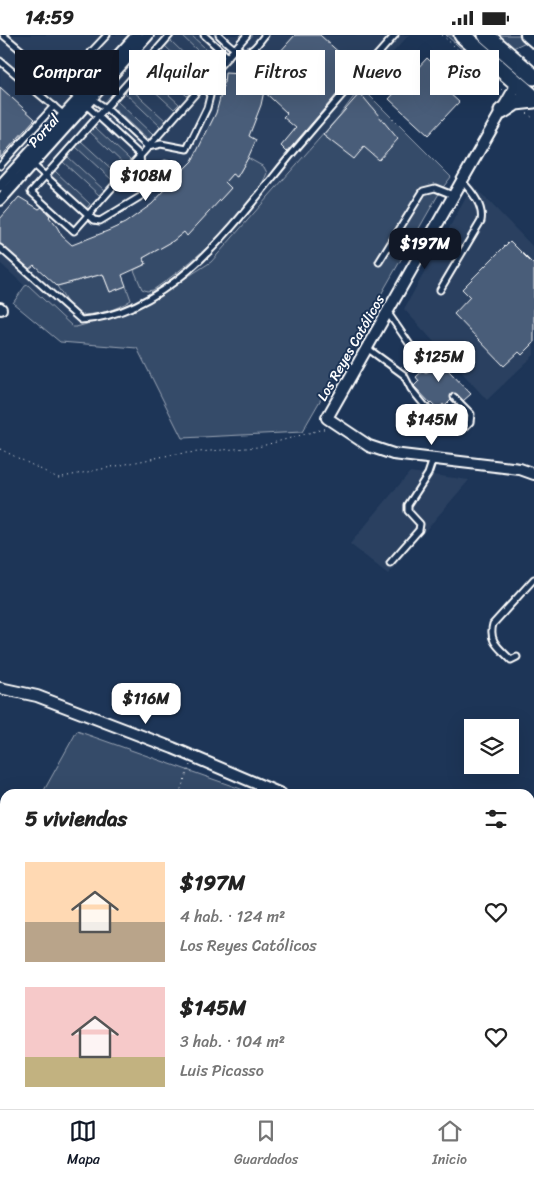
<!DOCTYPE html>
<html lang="es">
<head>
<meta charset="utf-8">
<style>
	body { margin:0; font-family:Sriracha,sans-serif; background:#f2f2f2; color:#222; height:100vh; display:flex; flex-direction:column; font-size:19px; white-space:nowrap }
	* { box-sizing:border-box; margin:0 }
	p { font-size:16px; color:#767676 }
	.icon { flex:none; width:28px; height:28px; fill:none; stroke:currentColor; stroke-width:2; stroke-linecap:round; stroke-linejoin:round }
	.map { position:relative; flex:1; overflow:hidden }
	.drawer { position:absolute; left:0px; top:754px; width:535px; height:321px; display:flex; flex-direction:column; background:#fff; border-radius:15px 15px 0 0; box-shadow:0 5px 20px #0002 }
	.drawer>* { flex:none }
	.banner { position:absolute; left:15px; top:15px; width:505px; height:45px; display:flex; gap:10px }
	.fabs { position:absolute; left:464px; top:684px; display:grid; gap:10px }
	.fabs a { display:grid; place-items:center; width:55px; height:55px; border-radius:0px; background:#fff; box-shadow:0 5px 20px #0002; font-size:25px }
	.price { position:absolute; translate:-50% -42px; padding:0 11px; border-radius:10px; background:#fff; color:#222; font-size:16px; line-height:32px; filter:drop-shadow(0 1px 2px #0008) }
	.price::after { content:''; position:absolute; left:50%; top:30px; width:15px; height:11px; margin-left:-8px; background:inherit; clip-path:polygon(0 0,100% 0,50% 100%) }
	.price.current { background:#111827; color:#fff }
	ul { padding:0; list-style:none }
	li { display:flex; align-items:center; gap:15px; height:125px; padding:0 25px }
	li span { display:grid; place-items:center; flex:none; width:140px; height:100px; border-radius:0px; color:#555 }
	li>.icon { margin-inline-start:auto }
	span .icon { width:60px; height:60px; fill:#fffc; stroke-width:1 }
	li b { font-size:21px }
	h2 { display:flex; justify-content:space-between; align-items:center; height:60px; padding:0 25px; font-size:21px }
	.chip { padding:0 18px; border-radius:0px; background:#fff; box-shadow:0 5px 20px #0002; font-size:18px; line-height:45px }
	.chip.current { background:#111827; color:#fff }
	.status { display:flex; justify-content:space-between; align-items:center; height:35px; padding:0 25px; background:#fff; direction:ltr }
	.status svg { height:14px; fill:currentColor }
	.tabs { display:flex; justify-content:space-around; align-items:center; height:70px; border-top:1px solid #e0e0e0; background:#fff; font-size:14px; color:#767676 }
	.tabs a { display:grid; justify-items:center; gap:2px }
	.tabs .current { color:#111827 }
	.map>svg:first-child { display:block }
	.built { fill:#2a4161 }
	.green { fill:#364b69; stroke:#9aa5b4 }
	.building { fill:#4a5d79; stroke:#fff }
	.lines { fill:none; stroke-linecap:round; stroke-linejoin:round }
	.lane-casing { stroke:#fff; stroke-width:9 }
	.street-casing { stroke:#fff; stroke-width:14 }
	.primary-casing { stroke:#fff; stroke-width:19 }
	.path { stroke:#fff; stroke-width:1; stroke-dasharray:1 4; stroke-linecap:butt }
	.lane { stroke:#1d3557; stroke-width:5 }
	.street { stroke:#1d3557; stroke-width:10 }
	.primary { stroke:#1d3557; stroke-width:15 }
	.labels { text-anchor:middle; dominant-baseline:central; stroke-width:4; stroke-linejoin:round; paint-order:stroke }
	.street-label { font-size:14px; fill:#fff; stroke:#1d3557 }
</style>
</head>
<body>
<div class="status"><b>14:59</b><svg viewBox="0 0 49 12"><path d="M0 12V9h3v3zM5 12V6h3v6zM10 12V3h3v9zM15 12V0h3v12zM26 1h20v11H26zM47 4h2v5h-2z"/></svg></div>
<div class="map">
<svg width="534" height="1074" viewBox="0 0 534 1074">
	<rect width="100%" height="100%" fill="#1d3557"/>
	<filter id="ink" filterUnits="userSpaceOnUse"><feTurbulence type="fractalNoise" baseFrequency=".02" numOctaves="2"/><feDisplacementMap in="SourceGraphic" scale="10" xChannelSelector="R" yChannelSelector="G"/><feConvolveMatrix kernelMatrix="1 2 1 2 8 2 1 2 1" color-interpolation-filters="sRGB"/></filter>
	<g filter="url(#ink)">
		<g class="built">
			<polygon points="0,0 133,0 0,146"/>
			<polygon points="156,0 409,0 361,52 340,80 165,280 60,307 13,268 25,251 0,228 0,171"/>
			<polygon points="473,150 534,213 534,320 487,365 404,274"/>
			<polygon points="410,437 469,445 388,539 350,509"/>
		</g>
		<g class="green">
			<polygon points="181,0 191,0 219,26 214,31"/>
			<polygon points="446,0 453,0 500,41 495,44"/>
			<polygon points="498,0 522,0 528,6 513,13"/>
			<polygon points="170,5 205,39 200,44 165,11"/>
			<polygon points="156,22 192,55 187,61 151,28"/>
			<polygon points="143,36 179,69 174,74 138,41"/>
			<polygon points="361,52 451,142 441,155 302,397 182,403 137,313 60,307 13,268 25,251 28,250 73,292 76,292 113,282 140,272 211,227 340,80"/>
			<polygon points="130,53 166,86 161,92 125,58"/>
			<polygon points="117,66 153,100 148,105 112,72"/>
			<polygon points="95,92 130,125 125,130 90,97"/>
			<polygon points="81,106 117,139 112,145 76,112"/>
			<polygon points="68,122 104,155 99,160 63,127"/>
			<path d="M248 123 264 132 267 138C262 151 254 160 245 171 218 205 189 230 153 255L147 256 142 254 134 235 146 229 143 223 173 206 184 197 187 200 231 153 225 147 232 139 237 142Z"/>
			<polygon points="55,136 90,169 85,175 50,141"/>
			<path d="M103 239 110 257 126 251 131 265C114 276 98 280 77 280L69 271 57 251Z"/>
			<polygon points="77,696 255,759 42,759"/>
			<polygon points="5,813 5,1070 530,1070 530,917 534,918 534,1074 0,1074 0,819"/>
		</g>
		<g class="building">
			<polygon points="295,0 320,0 358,35 287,117 281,111 296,93 283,82 287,78 258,51 262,37"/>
			<polygon points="427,23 444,39 437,47 459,67 428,100 389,64"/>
			<polygon points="244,30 253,31 252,41 261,42 258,51 264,56 261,70 249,101 256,105 248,123 237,142 232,139 225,147 231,153 187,201 184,197 173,206 143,223 146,229 122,240 126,251 110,257 103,239 57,251 34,230 28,235 0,209 0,184 19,162 39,174 42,172 50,181 49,182 57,192 62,201 72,210 110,195 125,188 152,169 164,156 156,148 153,141 153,134 156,129 165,125 174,127 183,135 192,126 216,78 224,48 225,38 242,39"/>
			<polygon points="0,52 35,84 0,123"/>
			<polygon points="360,58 398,104 379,125 364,112 354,124 323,100"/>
			<polygon points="510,206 534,230 534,308 522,320 519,317 504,331 454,279 470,262 462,254"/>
			<polygon points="430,316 471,359 463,366 457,359 445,371 443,369 438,374 432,368 431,369 414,351 419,346 416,342 429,330 423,323"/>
		</g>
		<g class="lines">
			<g class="lane-casing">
				<g id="lane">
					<polyline points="3,0 86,70 140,120 142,145 148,157 100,186 94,185 31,128"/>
					<polyline points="170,0 31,157 74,196 247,0"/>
					<polyline points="204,0 228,22"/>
					<path d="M219 0C226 7 239 22 251 15 256 13 261 4 265 0"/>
					<polyline points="91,17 107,0"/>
					<polyline points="0,26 64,80"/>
					<polyline points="91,63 106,73 148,112 161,109 187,114 207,73 210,61 204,49"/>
					<polyline points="0,131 54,71"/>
					<path d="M0 213 81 285C176 278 240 181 295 115 328 76 361 38 395 0"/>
					<polyline points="379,227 423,156 435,153 453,160"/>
					<path d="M440 255 481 186C484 171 472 157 462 146"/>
					<polyline points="388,278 426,333"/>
					<polyline points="367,313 404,340 411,354 440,389 452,395 462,395 470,387 471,379 454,362"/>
					<polyline points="390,528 419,495 420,489 408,476 408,470 428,439 433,424"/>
					<path d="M517 622 511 625C500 613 488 607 493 589L534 544"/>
				</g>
			</g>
			<g class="street-casing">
				<g id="street">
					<polyline points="526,0 534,7"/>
					<polyline points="517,49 327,383 369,411 393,419 520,434 534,439"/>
					<polyline points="0,151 137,0"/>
					<polyline points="0,165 148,0"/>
					<polyline points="0,273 1,274"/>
					<polyline points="0,653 37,661 173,713 281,759"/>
					<polyline points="530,835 534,833"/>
					<polyline points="530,863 534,864"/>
				</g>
			</g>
			<g class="primary-casing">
				<g id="primary">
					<polyline points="462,0 534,63"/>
					<polyline points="486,0 534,42"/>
					<polyline points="502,76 516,67 534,65"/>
				</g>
			</g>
			<g class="path">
				<polyline points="442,0 502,55"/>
				<polyline points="527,78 534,84"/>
				<polyline points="0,414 58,443 175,419 258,412 327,393"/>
				<polyline points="179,759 190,730"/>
				<polyline points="0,976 5,978"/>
				<polyline points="142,1070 155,1074"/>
				<polyline points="474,1070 474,1074"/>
				<polyline points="82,1074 82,1070"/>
				<polyline points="281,1074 286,1070"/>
				<polyline points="306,1074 310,1070"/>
			</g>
			<use href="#lane" class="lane"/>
			<use href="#street" class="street"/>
			<use href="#primary" class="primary"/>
		</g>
	</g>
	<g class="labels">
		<g class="street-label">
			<text transform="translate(44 96) rotate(-48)">Portal</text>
			<text transform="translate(351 313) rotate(-60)">Los Reyes Católicos</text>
		</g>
	</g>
</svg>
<div class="fabs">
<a><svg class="icon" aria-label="layers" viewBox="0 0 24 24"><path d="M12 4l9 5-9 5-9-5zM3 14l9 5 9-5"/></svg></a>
</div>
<b class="price" style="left:146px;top:167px">$108M</b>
<b class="price current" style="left:425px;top:235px">$197M</b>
<b class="price" style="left:439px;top:348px">$125M</b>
<b class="price" style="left:432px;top:411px">$145M</b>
<b class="price" style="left:146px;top:690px">$116M</b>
<div class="banner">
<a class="chip current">Comprar</a>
<a class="chip">Alquilar</a>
<a class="chip">Filtros</a>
<a class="chip">Nuevo</a>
<a class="chip">Piso</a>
</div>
<section class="drawer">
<h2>5 viviendas<svg class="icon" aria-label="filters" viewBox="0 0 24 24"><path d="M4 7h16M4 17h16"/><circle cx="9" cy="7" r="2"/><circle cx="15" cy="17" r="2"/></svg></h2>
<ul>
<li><span style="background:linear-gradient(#ffd9b3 60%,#b9a48a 0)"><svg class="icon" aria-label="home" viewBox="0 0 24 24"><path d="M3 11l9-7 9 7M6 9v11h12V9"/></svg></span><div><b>$197M</b><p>4 hab. · 124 m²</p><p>Los Reyes Católicos</p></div><svg class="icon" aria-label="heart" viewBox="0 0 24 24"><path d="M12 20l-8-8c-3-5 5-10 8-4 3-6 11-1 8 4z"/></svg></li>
<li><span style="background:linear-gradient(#f6c9c9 70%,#c2b280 0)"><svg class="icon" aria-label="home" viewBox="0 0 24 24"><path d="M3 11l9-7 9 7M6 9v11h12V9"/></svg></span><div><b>$145M</b><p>3 hab. · 104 m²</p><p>Luis Picasso</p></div><svg class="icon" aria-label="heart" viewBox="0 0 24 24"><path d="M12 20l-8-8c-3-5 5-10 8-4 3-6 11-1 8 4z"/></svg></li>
</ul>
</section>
</div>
<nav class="tabs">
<a class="current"><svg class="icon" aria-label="map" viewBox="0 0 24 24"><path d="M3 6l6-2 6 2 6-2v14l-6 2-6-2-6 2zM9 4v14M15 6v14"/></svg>Mapa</a>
<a><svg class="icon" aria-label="saved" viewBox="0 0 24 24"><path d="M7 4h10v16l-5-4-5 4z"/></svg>Guardados</a>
<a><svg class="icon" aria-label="home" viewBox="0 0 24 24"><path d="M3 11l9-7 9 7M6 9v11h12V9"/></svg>Inicio</a>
</nav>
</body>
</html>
